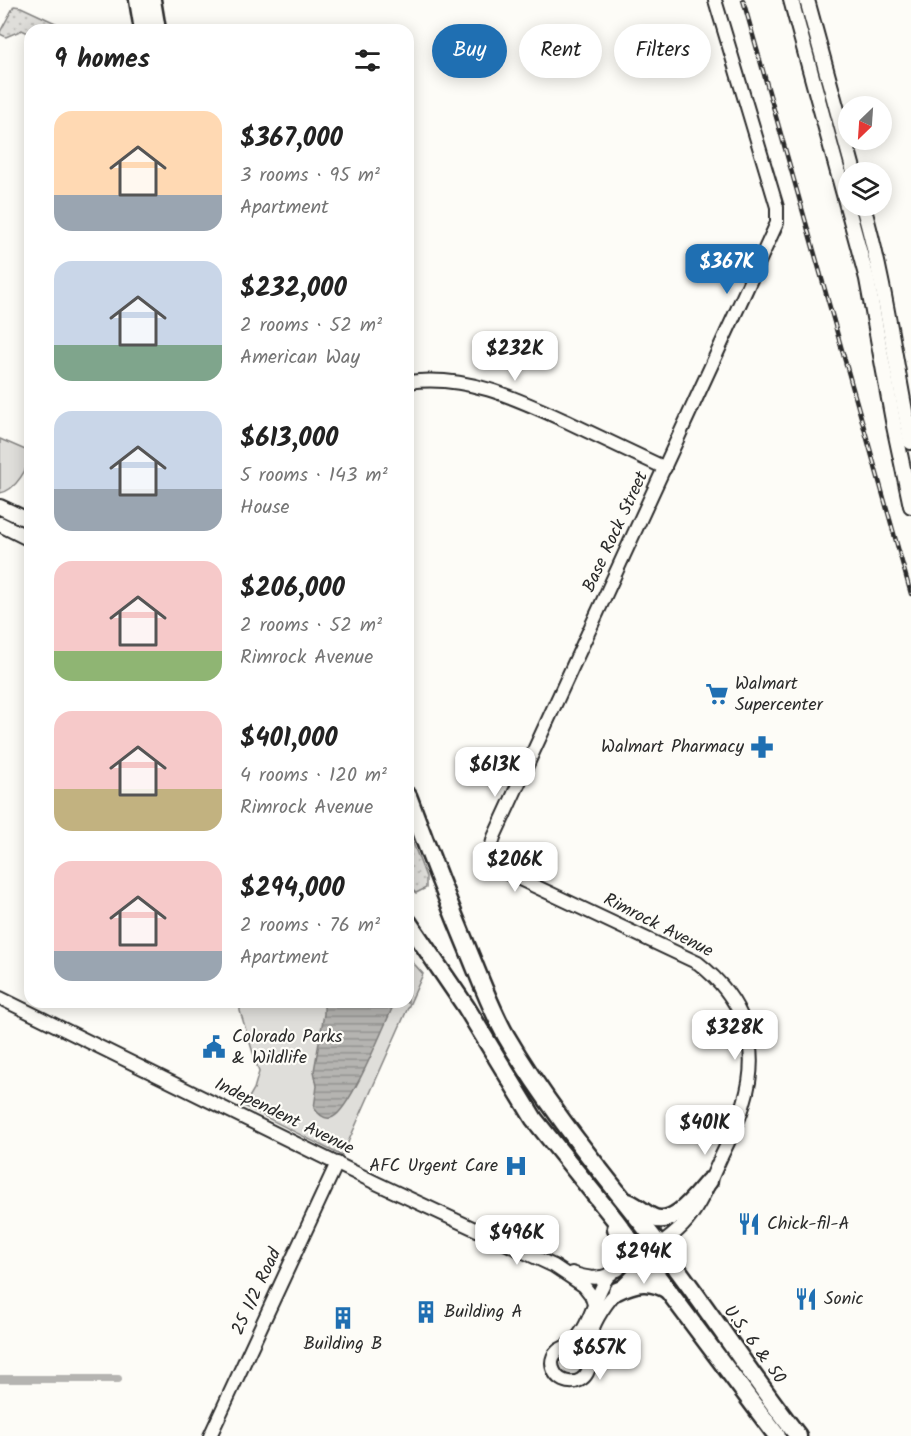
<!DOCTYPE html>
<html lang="en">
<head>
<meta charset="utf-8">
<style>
	body { margin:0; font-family:Kalam,sans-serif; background:#f2f2f2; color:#222; height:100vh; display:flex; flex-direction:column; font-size:22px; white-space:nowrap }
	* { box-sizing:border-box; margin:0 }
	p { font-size:20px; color:#767676 }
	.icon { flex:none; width:33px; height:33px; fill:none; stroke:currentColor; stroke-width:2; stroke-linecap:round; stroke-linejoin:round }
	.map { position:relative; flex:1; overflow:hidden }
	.details { position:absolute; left:24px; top:24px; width:390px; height:984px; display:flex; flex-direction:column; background:#fff; border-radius:18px; box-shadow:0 3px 15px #0003 }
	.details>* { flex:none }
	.top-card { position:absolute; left:432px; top:24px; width:388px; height:54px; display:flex; gap:12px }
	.needle { width:39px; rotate:205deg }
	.buttons { position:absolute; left:838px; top:96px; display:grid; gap:12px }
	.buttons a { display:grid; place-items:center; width:54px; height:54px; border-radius:50%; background:#fff; box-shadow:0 3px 15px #0003; font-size:30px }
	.price { position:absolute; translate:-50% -51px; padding:0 14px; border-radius:12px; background:#fff; color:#222; font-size:20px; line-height:39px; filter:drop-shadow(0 2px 3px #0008) }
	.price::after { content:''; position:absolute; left:50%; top:36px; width:18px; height:14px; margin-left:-9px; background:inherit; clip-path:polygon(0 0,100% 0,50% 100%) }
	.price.selected { background:#1f6fb2; color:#fff }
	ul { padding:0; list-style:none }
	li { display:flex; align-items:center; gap:18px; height:150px; padding:0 30px }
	li span { display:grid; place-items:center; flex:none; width:168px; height:120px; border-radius:18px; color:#555 }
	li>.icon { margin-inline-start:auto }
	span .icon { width:72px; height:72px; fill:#fffc; stroke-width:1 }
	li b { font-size:26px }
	h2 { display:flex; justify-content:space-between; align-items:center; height:72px; padding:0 30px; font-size:26px }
	.pill { padding:0 21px; border-radius:27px; background:#fff; box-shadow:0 3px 15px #0003; font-size:21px; line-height:54px }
	.pill.selected { background:#1f6fb2; color:#fff }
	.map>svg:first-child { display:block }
	.grass { fill:url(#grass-dots); stroke:#858482; stroke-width:1.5 }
	.green { fill:#dfdeda; stroke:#858482; stroke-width:1.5 }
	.water { fill:url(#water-rules); stroke:#7e7d7b; stroke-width:1.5 }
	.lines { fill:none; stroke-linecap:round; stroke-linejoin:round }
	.canal { stroke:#b5b4b1; stroke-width:8 }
	.secondary-casing { stroke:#2b2b2b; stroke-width:16 }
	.primary-casing { stroke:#2b2b2b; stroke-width:18 }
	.highway-casing { stroke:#2b2b2b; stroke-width:21 }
	.secondary { stroke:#fdfcf7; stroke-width:12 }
	.primary { stroke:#fdfcf7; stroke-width:14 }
	.highway { stroke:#fdfcf7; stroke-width:16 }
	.rail-casing { stroke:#2b2b2b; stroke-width:4.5 }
	.rail { stroke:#fdfcf7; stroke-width:2; stroke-dasharray:7; stroke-linecap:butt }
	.labels { text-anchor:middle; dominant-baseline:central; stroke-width:4.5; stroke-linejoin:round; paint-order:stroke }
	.street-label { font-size:18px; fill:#2b2b2b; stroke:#fdfcf7 }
	.poi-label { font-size:18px; fill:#2b2b2b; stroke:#fdfcf7; text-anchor:start }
</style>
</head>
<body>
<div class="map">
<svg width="911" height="1436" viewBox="0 0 911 1436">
	<defs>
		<pattern id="grass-dots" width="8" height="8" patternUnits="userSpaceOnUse" patternTransform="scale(1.5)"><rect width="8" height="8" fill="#dfdeda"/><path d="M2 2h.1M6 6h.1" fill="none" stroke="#c0bfbb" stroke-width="1.8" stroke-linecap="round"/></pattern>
		<pattern id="water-rules" width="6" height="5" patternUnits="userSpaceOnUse" patternTransform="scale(1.5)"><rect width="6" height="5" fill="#b5b4b1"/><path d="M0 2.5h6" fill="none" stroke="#939390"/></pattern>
	</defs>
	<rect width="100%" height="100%" fill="#fdfcf7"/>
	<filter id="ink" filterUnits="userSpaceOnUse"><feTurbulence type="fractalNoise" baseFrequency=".0167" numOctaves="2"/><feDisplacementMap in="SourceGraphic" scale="12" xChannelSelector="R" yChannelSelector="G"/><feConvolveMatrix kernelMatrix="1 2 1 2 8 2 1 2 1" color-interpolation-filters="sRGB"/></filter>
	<g filter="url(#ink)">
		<g class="grass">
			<polygon points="14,6 21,7 64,27 63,30 30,30 30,34 22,30 6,37 0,34 0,32"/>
			<polygon points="408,830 426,877 426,888 416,893 408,886"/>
		</g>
		<g class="green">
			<path d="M0 439 30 452C30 467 15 491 0 493Z"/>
			<polygon points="408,957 423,974 342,1156 244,1106 254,1089 259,1072 240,1011 240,1002 408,1002"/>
		</g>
		<path class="water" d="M324 1002H395C385 1023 351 1109 333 1117 325 1121 319 1115 314 1108L317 1086 314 1071 324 1014Z"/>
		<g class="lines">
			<polyline class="canal" points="0,1379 118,1379"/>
			<g class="secondary-casing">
				<g id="secondary">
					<path d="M408 382C467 374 518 399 570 423 601 438 633 453 665 468"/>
					<polyline points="0,998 376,1183 554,1266 584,1286 591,1295 594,1304"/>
					<path d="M572 1273C586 1278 597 1280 611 1274"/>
					<path d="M566 1346C596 1332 593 1275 625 1262 631 1260 638 1259 644 1258"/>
					<path d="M588 1358C575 1335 544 1350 554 1371 560 1385 580 1386 587 1373 592 1364 587 1356 588 1346 590 1329 600 1312 611 1298 619 1289 629 1281 636 1272 640 1267 642 1261 646 1257 659 1244 675 1236 687 1221 702 1202 711 1179 721 1157 729 1140 739 1122 744 1103 762 1046 743 998 698 963L505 872 497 867 489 856 494 837 777 223V207L715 0"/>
					<polyline points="210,1436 337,1163"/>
				</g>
			</g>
			<g class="primary-casing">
				<g id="primary">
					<polyline points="791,0 867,279 894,426 911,506"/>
					<polyline points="807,0 854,172"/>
					<path d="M863 206C885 283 895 363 911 442"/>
					<polyline points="0,507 30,521"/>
					<polyline points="0,524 30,539"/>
				</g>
			</g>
			<g class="highway-casing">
				<g id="highway">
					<polyline points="138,0 143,30"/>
					<polyline points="152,0 157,30"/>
					<path d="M408 796C428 850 449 904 471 957 482 984 492 1011 506 1036 549 1110 606 1177 659 1245 707 1307 750 1374 798 1436"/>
					<polyline points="408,922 466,1007 534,1119 616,1221 777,1436"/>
					<path d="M628 1202C639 1207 643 1212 652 1217 674 1228 697 1194 709 1181"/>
					<polyline points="616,1228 622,1246 617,1268"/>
					<path d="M617 1291C636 1282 650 1279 669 1291"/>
				</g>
			</g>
			<use href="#secondary" class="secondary"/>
			<use href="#primary" class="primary"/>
			<use href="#highway" class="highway"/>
			<g class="rail-casing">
				<polyline id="rail" points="743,0 911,594"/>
			</g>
			<use href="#rail" class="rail"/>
		</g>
	</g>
	<defs>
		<g id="supermarket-bare" transform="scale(1.8)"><path d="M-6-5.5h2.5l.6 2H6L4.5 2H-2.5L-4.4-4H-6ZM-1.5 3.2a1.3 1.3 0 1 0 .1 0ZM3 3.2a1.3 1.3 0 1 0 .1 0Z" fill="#1f6fb2" stroke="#fdfcf7" stroke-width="2.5" paint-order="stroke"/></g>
		<g id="pharmacy-bare" transform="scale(1.8)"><path d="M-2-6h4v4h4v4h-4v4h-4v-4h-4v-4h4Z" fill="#1f6fb2" stroke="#fdfcf7" stroke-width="2.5" paint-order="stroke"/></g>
		<g id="civic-bare" transform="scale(1.8)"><path d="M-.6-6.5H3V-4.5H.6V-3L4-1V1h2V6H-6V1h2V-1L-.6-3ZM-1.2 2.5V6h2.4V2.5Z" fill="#1f6fb2" stroke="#fdfcf7" stroke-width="2.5" paint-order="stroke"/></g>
		<g id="hospital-bare" transform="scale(1.8)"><path d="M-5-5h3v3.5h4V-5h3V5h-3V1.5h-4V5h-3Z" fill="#1f6fb2" stroke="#fdfcf7" stroke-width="2.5" paint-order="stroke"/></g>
		<g id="restaurant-bare" transform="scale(1.8)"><path d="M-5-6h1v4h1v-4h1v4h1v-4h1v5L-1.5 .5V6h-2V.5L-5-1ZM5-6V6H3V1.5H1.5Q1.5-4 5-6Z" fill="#1f6fb2" stroke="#fdfcf7" stroke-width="2.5" paint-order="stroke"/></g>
		<g id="building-bare" transform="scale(1.8)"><path d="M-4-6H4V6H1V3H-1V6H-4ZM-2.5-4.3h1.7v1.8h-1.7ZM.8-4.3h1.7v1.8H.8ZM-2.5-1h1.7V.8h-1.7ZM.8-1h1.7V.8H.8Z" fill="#1f6fb2" stroke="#fdfcf7" stroke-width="2.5" paint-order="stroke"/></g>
	</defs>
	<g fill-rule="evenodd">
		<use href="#supermarket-bare" x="717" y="694"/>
		<use href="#pharmacy-bare" x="762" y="747"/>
		<use href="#civic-bare" x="214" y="1047"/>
		<use href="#hospital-bare" x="516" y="1166"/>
		<use href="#restaurant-bare" x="749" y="1224"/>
		<use href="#restaurant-bare" x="806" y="1299"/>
		<use href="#building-bare" x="426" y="1312"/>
		<use href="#building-bare" x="343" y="1318"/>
	</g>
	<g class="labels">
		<g class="street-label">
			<text transform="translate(616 532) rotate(-65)">Base Rock Street</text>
			<text transform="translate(658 926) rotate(27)">Rimrock Avenue</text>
			<text transform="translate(284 1117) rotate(26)">Independent Avenue</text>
			<text transform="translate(257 1292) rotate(-65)">25 1/2 Road</text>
			<text transform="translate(754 1345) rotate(54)">U.S. 6 &amp; 50</text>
		</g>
		<g class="poi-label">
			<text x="735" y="684">Walmart<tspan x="735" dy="21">Supercenter</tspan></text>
			<text x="744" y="747" text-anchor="end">Walmart Pharmacy</text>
			<text x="232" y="1037">Colorado Parks<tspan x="232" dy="21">&amp; Wildlife</tspan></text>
			<text x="498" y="1166" text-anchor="end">AFC Urgent Care</text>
			<text x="767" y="1224">Chick-fil-A</text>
			<text x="824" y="1299">Sonic</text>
			<text x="444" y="1312">Building A</text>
			<text x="343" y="1344" text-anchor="middle">Building B</text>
		</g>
	</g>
</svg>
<div class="buttons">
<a><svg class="needle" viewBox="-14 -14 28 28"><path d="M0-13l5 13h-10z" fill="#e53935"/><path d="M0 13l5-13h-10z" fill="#767676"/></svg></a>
<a><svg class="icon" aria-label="layers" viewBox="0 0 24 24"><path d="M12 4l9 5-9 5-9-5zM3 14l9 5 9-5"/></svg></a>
</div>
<b class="price selected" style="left:727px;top:295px">$367K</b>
<b class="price" style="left:515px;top:382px">$232K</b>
<b class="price" style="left:495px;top:798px">$613K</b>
<b class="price" style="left:515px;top:893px">$206K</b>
<b class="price" style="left:735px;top:1061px">$328K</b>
<b class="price" style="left:705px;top:1156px">$401K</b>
<b class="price" style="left:517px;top:1266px">$496K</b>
<b class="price" style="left:644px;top:1285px">$294K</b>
<b class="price" style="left:600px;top:1381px">$657K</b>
<div class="top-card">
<a class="pill selected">Buy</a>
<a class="pill">Rent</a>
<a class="pill">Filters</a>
</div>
<section class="details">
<h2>9 homes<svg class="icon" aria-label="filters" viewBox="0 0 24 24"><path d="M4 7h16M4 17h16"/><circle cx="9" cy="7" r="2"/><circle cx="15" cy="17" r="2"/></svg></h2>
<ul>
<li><span style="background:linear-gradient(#ffd9b3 70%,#9aa5b1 0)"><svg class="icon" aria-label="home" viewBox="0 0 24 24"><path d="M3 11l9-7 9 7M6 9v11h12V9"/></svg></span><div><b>$367,000</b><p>3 rooms · 95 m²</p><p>Apartment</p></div></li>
<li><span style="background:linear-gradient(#c9d6e8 70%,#7fa58c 0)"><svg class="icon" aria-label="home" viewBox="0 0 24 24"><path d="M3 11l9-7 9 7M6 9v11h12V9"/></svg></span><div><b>$232,000</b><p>2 rooms · 52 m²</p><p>American Way</p></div></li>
<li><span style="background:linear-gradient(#c9d6e8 65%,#9aa5b1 0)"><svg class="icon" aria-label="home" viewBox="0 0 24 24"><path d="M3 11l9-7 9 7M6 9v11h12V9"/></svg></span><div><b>$613,000</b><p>5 rooms · 143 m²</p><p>House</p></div></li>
<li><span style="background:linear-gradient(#f6c9c9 75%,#8fb573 0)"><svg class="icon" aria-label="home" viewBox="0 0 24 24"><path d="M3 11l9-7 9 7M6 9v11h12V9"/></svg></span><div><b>$206,000</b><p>2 rooms · 52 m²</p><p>Rimrock Avenue</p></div></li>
<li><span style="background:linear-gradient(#f6c9c9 65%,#c2b280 0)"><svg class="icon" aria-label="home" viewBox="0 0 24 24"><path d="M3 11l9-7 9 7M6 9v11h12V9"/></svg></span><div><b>$401,000</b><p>4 rooms · 120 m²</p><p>Rimrock Avenue</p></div></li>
<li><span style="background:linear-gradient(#f6c9c9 75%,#9aa5b1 0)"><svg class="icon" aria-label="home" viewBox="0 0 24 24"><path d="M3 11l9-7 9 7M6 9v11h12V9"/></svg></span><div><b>$294,000</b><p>2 rooms · 76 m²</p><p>Apartment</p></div></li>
</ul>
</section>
</div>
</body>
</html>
